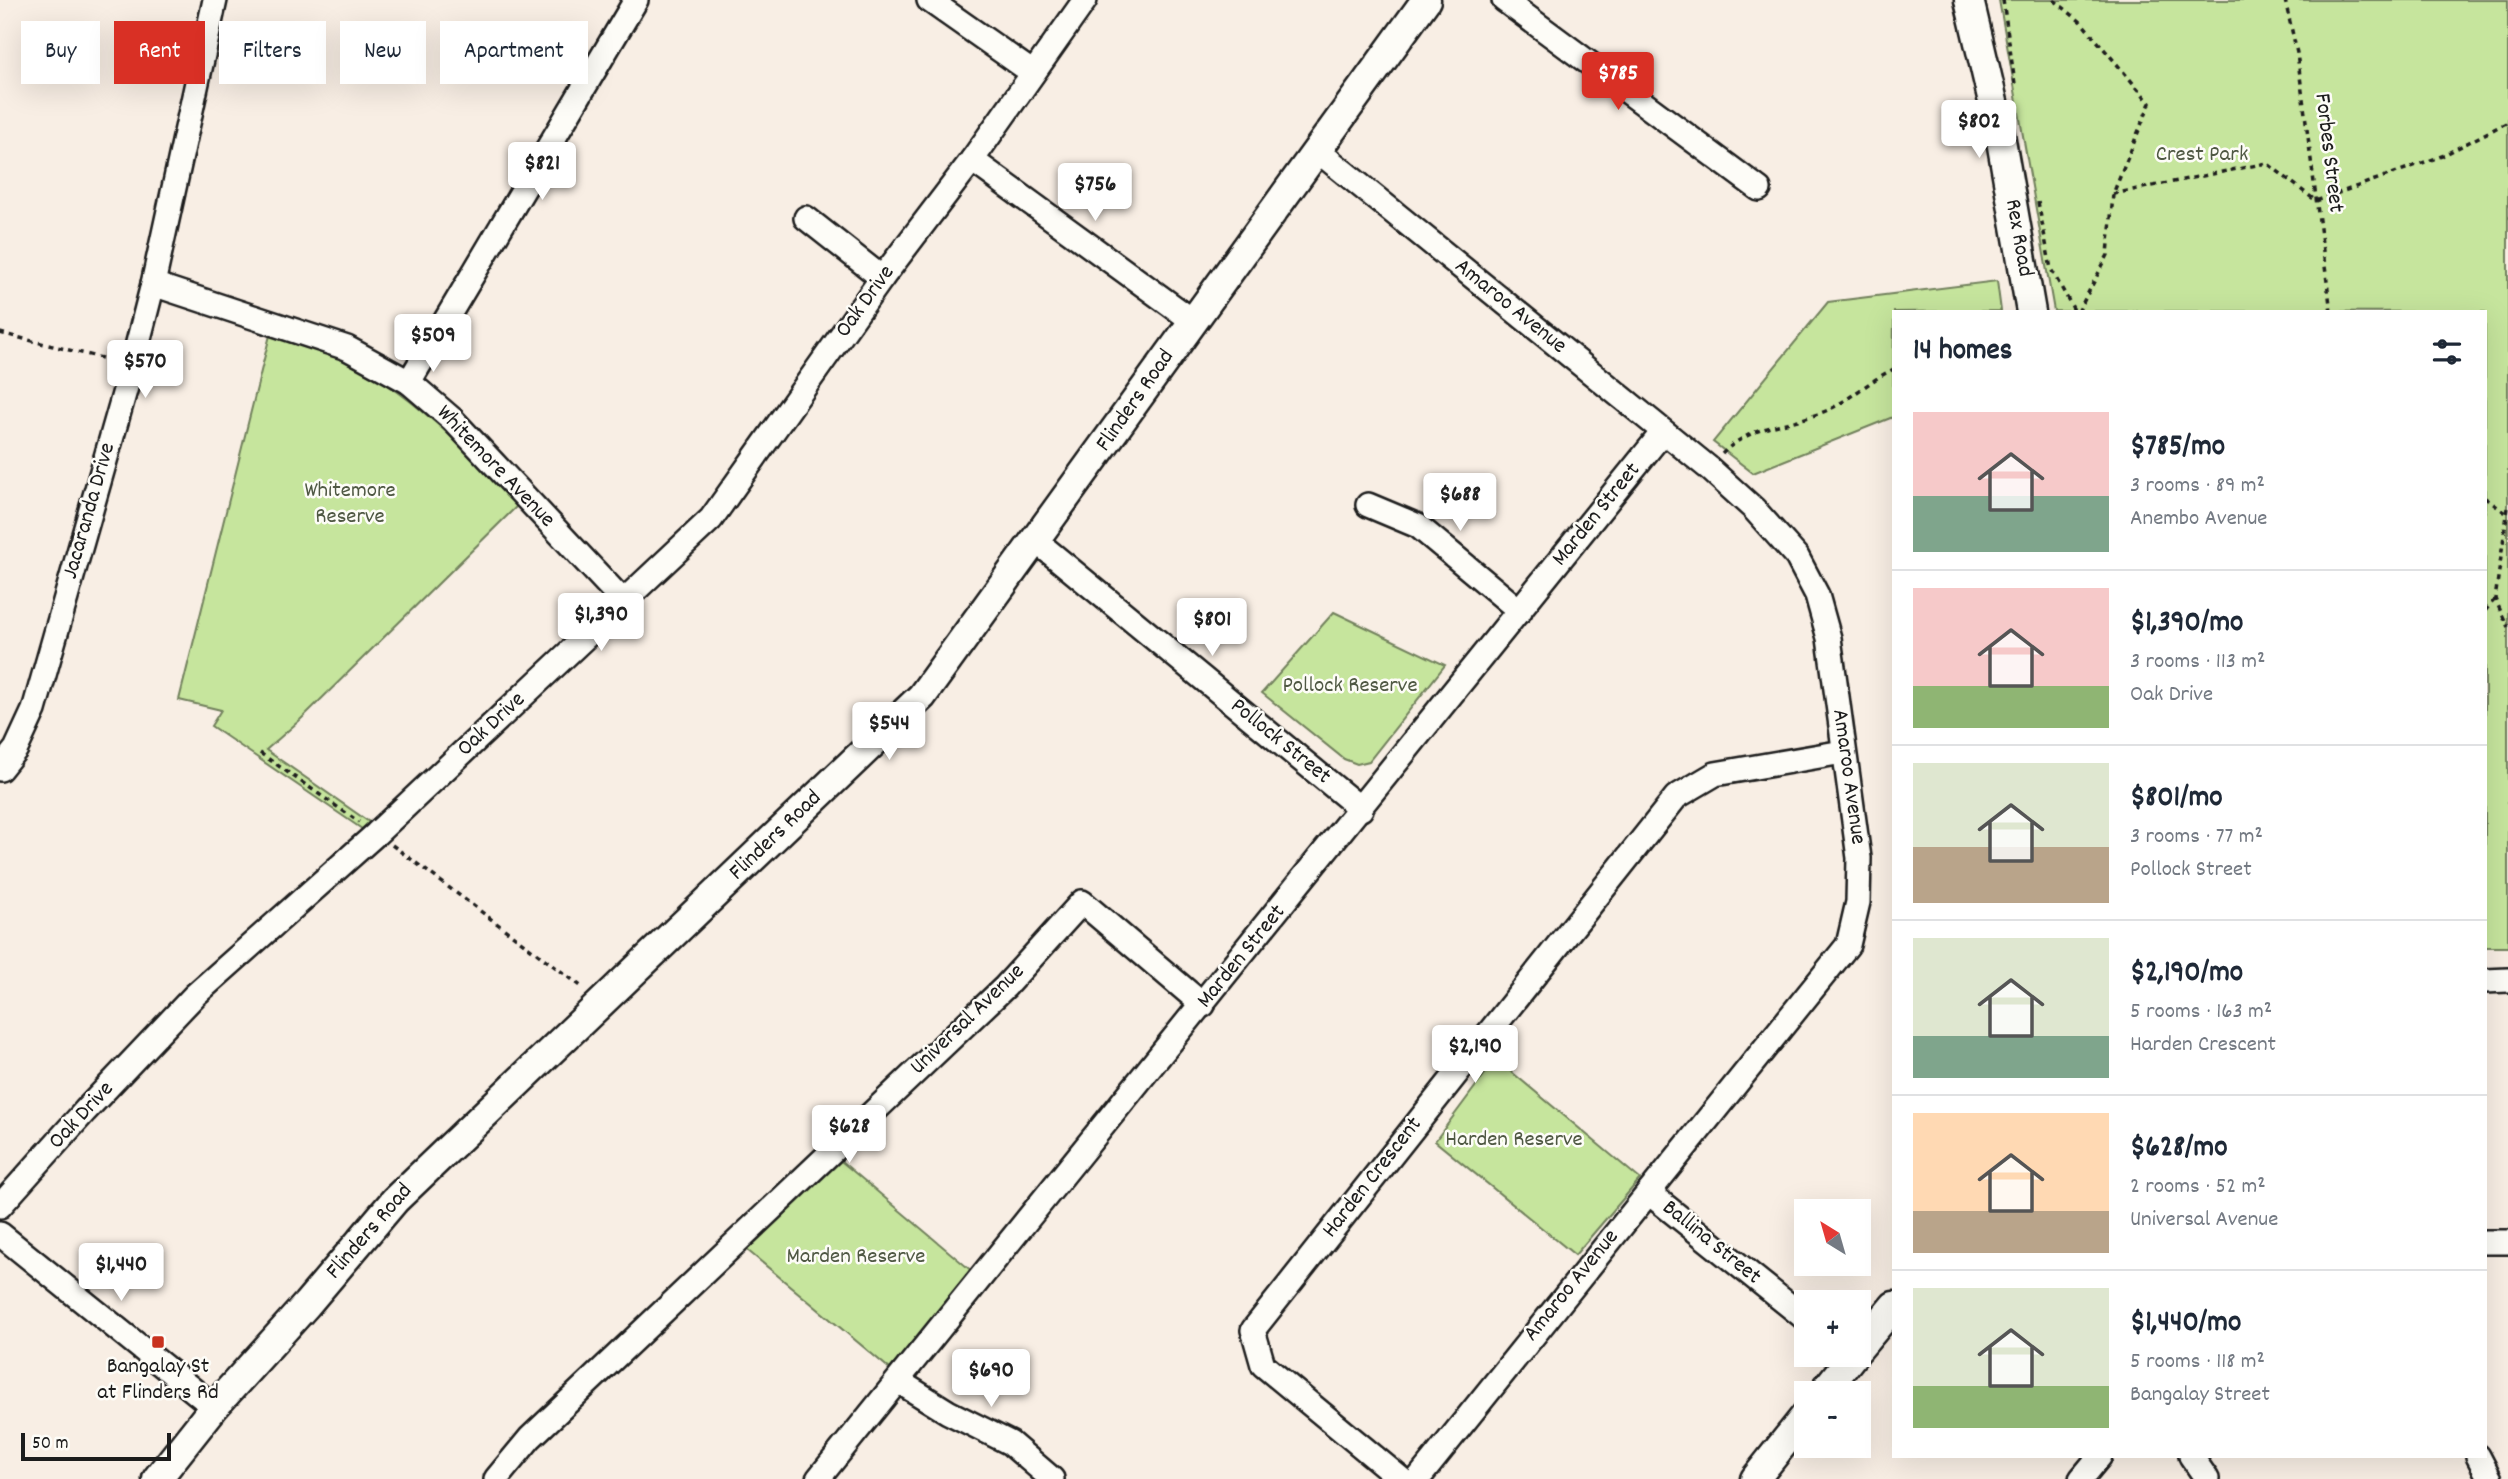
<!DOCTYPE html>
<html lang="en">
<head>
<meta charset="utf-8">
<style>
	body { margin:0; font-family:Dekko,sans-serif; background:#f2f2f3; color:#1f2937; height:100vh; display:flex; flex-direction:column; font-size:26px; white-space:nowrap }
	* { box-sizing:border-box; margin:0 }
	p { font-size:23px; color:#747a83 }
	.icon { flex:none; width:38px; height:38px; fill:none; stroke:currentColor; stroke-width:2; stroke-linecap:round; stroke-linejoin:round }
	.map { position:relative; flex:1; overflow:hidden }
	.details { position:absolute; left:1892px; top:310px; width:595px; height:1148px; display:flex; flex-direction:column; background:#fff; border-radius:0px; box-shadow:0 7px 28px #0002 }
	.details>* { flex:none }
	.hud { position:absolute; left:21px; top:21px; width:665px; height:63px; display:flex; gap:14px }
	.needle { width:46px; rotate:323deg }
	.buttons { position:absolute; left:1794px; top:1199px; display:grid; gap:14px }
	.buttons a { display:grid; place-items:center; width:77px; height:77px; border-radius:0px; background:#fff; box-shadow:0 7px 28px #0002; font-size:35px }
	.scale { position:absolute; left:21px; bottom:18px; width:150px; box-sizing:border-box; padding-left:7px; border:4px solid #1c1c1c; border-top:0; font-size:19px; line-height:24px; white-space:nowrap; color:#1c1c1c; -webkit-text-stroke:5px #fdfcf7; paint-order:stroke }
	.price { position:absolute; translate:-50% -60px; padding:0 16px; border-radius:7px; background:#fff; color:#222; font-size:23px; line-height:46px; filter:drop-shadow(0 2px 4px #0008) }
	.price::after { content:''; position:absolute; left:50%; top:42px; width:21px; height:16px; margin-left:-10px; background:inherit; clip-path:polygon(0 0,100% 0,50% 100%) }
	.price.current { background:#d93025; color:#fff }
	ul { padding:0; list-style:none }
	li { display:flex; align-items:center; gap:21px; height:175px; padding:0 21px }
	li+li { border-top:2px solid #e0e1e3 }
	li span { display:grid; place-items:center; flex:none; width:196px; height:140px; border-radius:0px; color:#555 }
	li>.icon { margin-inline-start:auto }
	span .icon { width:84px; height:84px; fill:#fffc; stroke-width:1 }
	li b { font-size:30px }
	h2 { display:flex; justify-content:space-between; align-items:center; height:84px; padding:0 21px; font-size:30px }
	.chip { padding:0 24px; border-radius:0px; background:#fff; box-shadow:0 7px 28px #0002; font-size:24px; line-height:63px }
	.chip.current { background:#d93025; color:#fff }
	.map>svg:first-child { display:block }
	.green { fill:#c6e59d; stroke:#71805c; stroke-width:2 }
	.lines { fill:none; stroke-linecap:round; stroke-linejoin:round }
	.minor-casing { stroke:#1c1c1c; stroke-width:28 }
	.tertiary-casing { stroke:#1c1c1c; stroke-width:33 }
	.path { stroke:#1c1c1c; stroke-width:3.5; stroke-dasharray:5 5; stroke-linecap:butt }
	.minor { stroke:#fdfcf7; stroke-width:23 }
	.tertiary { stroke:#fdfcf7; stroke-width:28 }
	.poi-dot { fill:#c8321e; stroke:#fdfcf7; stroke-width:2.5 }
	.labels { text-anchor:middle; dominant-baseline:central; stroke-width:5; stroke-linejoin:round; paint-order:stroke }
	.street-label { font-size:23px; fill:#1c1c1c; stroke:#fdfcf7 }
	.park-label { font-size:23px; fill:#4f5843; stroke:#fdfcf7 }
	.poi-label { font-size:23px; fill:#1c1c1c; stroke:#fdfcf7 }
</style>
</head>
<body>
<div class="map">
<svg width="2508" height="1479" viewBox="0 0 2508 1479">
	<rect width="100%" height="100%" fill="#f8eee4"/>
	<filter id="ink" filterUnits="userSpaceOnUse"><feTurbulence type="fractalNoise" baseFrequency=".0143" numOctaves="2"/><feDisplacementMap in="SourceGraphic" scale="14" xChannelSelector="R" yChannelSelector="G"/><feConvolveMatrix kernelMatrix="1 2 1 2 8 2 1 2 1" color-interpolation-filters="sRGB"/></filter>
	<g filter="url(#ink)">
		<g class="green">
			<polygon points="1999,0 2508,0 2508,947 2485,947 2485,312 2054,311"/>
			<polygon points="1997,281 2001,311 1894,312 1893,417 1753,473 1713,442 1828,302"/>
			<path d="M270 335C380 356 444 429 519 504L300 720 266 750 369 822 362 829 211 726 221 710 179 700Z"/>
			<polygon points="1334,612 1445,665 1369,761 1357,764 1344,759 1262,693"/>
			<polygon points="1496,1059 1640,1179 1575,1255 1435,1141"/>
			<polygon points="841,1161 973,1272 890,1369 747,1250"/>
		</g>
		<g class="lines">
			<g class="minor-casing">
				<g id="minor">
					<polyline points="929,0 1033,73"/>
					<polyline points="1504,0 1759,189"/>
					<polyline points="1318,151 1710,469 1754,509 1797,557 1817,595 1829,638 1859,858 1858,902 1848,945 1418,1479"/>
					<polyline points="972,160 1193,321"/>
					<polyline points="806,218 882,278"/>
					<polyline points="153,284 347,348 409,382 452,419 623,601"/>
					<polyline points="409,382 636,0"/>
					<polyline points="1368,505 1418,526 1520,611"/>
					<polyline points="1036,541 1361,809"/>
					<polyline points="0,769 16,749 34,710 132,366 153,284 215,0"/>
					<polyline points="2485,981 2508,980"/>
					<polyline points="1649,1193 1806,1319"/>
					<polyline points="0,1206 85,1111 195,995 376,834 711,519 882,278 972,160 1085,0"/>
					<polyline points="0,1234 214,1407"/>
					<polyline points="2485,1242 2508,1242"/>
					<polyline points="898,1381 948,1412 1010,1443 1052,1479"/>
					<polyline points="2191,1456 2207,1479"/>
					<polyline points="2478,1456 2490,1479"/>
					<polyline points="496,1479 530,1438 1005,987 1082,902 1203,1005"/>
					<polyline points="818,1479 1663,432"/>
					<polyline points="1401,1479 1263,1365 1253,1330 1676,797 1715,774 1843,752"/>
					<polyline points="2081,1479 2100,1456"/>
				</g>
			</g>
			<g class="tertiary-casing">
				<g id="tertiary">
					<polyline points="1969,0 1998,123 2031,312"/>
					<polyline points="1858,1349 1894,1306"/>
					<polyline points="1823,1393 1854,1354"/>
					<polyline points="157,1479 214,1407 307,1304 395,1200 922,696 1426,0"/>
					<polyline points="1755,1479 1806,1415"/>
				</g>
			</g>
			<g class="path">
				<polyline points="2003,0 2015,84"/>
				<polyline points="2054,0 2081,22 2150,103 2113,194 2108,255 2078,312"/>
				<polyline points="2285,0 2297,53 2331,312"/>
				<polyline points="2113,194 2267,163 2316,201 2442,156 2508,122"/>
				<polyline points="2038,202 2051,269 2075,312"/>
				<polyline points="0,333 114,361"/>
				<path d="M1722 454C1754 422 1790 427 1828 410 1851 399 1870 380 1894 369"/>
				<polyline points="2485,498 2506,513"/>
				<polyline points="2508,508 2495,599 2508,627"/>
				<polyline points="2485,611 2495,599"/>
				<polyline points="260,753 359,822"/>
				<polyline points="392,845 582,987"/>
			</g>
			<use href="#minor" class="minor"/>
			<use href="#tertiary" class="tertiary"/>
		</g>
	</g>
	<rect class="poi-dot" x="151" y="1335" width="14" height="14" rx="3.5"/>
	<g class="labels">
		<g class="street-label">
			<text transform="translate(2328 153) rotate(83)">Forbes Street</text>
			<text transform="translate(2018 238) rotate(80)">Rex Road</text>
			<text transform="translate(866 302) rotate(-54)">Oak Drive</text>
			<text transform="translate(1510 307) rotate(39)">Amaroo Avenue</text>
			<text transform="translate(1136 401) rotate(-55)">Flinders Road</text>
			<text transform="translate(495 467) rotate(46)">Whitemore Avenue</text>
			<text transform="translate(90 511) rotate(-74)">Jacaranda Drive</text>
			<text transform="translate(1597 515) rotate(-51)">Marden Street</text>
			<text transform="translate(492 725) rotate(-43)">Oak Drive</text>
			<text transform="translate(1280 742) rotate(39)">Pollock Street</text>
			<text transform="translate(1848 777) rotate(82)">Amaroo Avenue</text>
			<text transform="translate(776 836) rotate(-44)">Flinders Road</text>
			<text transform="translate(1242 957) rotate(-51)">Marden Street</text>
			<text transform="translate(968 1020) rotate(-44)">Universal Avenue</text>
			<text transform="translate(82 1116) rotate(-47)">Oak Drive</text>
			<text transform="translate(1373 1178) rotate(-52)">Harden Crescent</text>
			<text transform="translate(370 1232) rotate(-49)">Flinders Road</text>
			<text transform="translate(1711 1243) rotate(39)">Ballina Street</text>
			<text transform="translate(1572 1286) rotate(-51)">Amaroo Avenue</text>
		</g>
		<g class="park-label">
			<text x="2202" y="155">Crest Park</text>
			<text x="350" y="491">Whitemore<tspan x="350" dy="26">Reserve</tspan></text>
			<text x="1350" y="686">Pollock Reserve</text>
			<text x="1514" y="1140">Harden Reserve</text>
			<text x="856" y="1257">Marden Reserve</text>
		</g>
		<g class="poi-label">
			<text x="158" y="1367">Bangalay St<tspan x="158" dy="26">at Flinders Rd</tspan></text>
		</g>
	</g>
</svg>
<div class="buttons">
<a><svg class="needle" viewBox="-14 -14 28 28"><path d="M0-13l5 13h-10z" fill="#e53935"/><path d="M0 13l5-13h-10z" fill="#747a83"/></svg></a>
<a>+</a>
<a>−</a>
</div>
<div class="scale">50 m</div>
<b class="price current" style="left:1618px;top:112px">$785</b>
<b class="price" style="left:1979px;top:160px">$802</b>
<b class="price" style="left:542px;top:202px">$821</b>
<b class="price" style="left:1095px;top:223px">$756</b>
<b class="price" style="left:433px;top:374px">$509</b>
<b class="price" style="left:145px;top:400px">$570</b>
<b class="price" style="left:1460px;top:533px">$688</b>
<b class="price" style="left:601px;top:653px">$1,390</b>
<b class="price" style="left:1212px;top:658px">$801</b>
<b class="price" style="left:889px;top:762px">$544</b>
<b class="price" style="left:1475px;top:1085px">$2,190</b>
<b class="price" style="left:849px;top:1165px">$628</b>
<b class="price" style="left:121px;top:1303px">$1,440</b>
<b class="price" style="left:991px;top:1409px">$690</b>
<div class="hud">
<a class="chip">Buy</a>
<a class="chip current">Rent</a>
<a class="chip">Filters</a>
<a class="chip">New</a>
<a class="chip">Apartment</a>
</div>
<section class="details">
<h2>14 homes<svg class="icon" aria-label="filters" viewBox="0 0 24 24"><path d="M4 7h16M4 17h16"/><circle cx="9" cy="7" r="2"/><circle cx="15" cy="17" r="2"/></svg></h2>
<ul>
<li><span style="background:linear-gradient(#f6c9c9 60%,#7fa58c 0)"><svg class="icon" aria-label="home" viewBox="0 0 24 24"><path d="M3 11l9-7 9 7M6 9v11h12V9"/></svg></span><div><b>$785/mo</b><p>3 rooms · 89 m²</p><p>Anembo Avenue</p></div></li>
<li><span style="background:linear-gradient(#f6c9c9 70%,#8fb573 0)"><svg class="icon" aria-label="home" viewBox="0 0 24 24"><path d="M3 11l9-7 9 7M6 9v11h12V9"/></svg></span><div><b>$1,390/mo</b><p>3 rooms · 113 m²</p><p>Oak Drive</p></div></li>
<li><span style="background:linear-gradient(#dfe7d0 60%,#b9a48a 0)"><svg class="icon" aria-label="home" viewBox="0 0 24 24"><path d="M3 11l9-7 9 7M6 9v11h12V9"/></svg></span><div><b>$801/mo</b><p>3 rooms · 77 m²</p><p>Pollock Street</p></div></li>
<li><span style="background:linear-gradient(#dfe7d0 70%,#7fa58c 0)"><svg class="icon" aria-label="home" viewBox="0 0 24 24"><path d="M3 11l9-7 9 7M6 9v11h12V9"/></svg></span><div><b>$2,190/mo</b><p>5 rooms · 163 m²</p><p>Harden Crescent</p></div></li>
<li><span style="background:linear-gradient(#ffd9b3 70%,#b9a48a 0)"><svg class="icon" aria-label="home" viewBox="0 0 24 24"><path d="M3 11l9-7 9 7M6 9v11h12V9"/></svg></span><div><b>$628/mo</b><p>2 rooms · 52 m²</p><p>Universal Avenue</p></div></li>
<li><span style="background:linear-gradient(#dfe7d0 70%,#8fb573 0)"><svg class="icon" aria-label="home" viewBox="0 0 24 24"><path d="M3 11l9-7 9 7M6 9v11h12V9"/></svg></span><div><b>$1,440/mo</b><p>5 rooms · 118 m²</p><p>Bangalay Street</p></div></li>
</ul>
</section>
</div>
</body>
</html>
